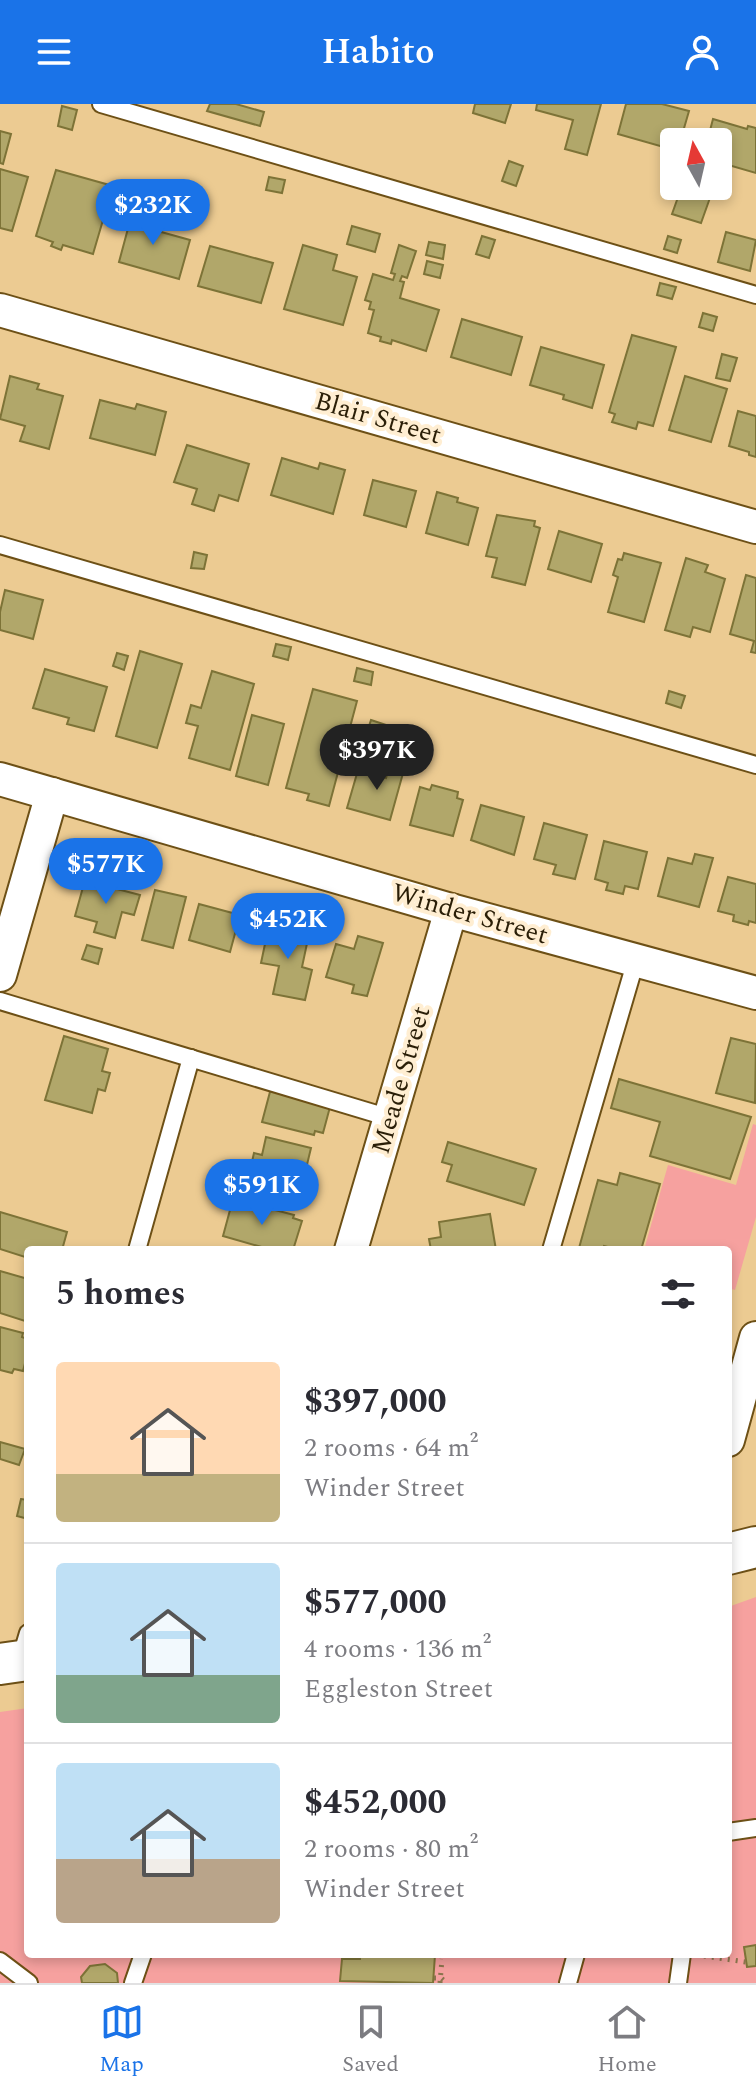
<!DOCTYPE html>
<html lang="en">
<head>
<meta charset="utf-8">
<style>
	body { margin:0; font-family:Spectral,serif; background:#f7f7f7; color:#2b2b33; height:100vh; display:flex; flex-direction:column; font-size:30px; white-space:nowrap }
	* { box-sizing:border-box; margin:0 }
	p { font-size:26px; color:#7c7c81 }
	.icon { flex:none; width:44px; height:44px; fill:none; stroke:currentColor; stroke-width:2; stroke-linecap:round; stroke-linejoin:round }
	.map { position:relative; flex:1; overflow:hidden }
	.side { position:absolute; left:24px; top:1142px; width:708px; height:712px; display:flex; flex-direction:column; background:#fff; border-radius:8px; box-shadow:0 4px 12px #0003 }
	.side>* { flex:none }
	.needle { width:52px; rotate:352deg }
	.controls { position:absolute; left:660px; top:24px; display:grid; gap:16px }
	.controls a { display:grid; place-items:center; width:72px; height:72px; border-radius:8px; background:#fff; box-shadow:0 4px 12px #0003; font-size:40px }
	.price { position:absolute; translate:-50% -68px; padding:0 18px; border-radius:28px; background:#1a73e8; color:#fff; font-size:26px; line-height:52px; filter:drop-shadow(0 2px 4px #0008) }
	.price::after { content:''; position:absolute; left:50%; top:48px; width:24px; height:18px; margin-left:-12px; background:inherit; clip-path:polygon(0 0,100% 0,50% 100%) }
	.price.selected { background:#222; color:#fff }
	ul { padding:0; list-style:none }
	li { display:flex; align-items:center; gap:24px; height:200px; padding:0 32px }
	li+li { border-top:2px solid #e1e1e2 }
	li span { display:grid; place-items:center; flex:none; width:224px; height:160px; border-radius:8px; color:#555 }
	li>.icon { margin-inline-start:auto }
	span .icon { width:96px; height:96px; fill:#fffc; stroke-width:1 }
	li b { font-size:34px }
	h2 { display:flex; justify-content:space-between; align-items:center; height:96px; padding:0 32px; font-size:34px }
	header { display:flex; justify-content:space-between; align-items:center; height:104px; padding:0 32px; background:#1a73e8; color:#fff; font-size:36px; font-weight:600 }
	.tabs { display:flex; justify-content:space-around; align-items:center; height:112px; border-top:2px solid #e1e1e2; background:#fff; font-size:22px; color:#7c7c81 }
	.tabs a { display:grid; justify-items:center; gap:4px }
	.tabs .selected { color:#1a73e8 }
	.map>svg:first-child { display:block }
	.green { fill:#f6a19f }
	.building { fill:#b1a76a; stroke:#7d7337; stroke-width:2 }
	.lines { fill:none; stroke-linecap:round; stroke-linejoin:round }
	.service-casing { stroke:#6d5016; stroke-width:20 }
	.minor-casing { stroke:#6d5016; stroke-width:36 }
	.tertiary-casing { stroke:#6d5016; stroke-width:44 }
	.path { stroke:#8a744c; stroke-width:5; stroke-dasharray:2 6; stroke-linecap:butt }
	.service { stroke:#fff; stroke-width:16 }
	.minor { stroke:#fff; stroke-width:32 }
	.tertiary { stroke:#fff; stroke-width:40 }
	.labels { text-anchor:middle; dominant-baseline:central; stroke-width:8; stroke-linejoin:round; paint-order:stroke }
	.street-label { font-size:26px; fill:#2a1e07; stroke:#ffeed2 }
</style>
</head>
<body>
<header><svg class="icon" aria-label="menu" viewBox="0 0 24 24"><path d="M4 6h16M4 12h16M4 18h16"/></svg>Habito<svg class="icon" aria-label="person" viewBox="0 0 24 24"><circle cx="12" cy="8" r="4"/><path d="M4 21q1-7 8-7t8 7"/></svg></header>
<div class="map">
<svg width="756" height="1879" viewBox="0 0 756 1879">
	<rect width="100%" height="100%" fill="#eccb92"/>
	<g class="green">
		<polygon points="753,1020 756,1021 756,1113 735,1186 728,1184 728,1146 644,1146 668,1061 736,1081"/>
		<polygon points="756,1493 756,1879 0,1879 0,1608 28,1604 28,1850 728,1850 728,1503"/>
	</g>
	<g class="building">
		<polygon points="210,0 236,0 264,8 260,22 207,7"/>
		<polygon points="475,0 511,0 505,19 473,9"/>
		<polygon points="537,0 601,0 587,51 565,45 573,16 536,6"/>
		<polygon points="626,0 662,0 689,7 680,38 674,38 674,46 618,30"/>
		<polygon points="62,2 77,6 72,26 58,22"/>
		<polygon points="713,15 747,25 748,22 756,24 756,69 718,58 718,38 707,38"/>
		<polygon points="0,27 11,30 3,60 0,59"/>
		<polygon points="509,57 523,62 516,82 502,77"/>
		<polygon points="0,65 28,73 12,127 0,124"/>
		<polygon points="56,66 113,82 93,150 63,141 61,146 51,142 53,138 36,132"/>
		<polygon points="269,73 285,76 282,89 266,86"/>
		<polygon points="682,82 711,91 701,119 672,110"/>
		<polygon points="139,104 159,109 154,126 190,136 179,175 119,158 130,117 134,119"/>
		<polygon points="352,122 380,130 375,148 347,140"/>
		<polygon points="726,128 756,136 750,167 718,158"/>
		<polygon points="482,132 495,136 489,154 476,150"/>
		<polygon points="668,132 681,136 677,149 664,145"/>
		<polygon points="429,138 445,141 443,155 426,151"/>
		<polygon points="303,141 337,151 333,166 357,173 343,221 284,205"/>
		<polygon points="399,141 416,147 407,174 402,172 400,177 404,178 400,194 439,206 426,247 392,236 391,240 380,237 381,233 368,229 374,206 369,205 371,198 365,196 373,170 393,176 395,170 391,169"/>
		<polygon points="210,142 273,159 261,199 198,182"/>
		<polygon points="427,157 443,161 440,174 424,170"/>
		<polygon points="660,179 676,183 672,195 657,191"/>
		<polygon points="703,209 717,213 713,227 699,223"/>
		<polygon points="462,215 522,233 511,271 451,253"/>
		<polygon points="632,231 676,243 653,322 638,318 636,325 612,318 615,310 609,308"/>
		<polygon points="541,243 604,261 592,304 563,295 564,291 530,281"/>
		<polygon points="722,250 737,254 730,277 716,274"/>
		<polygon points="10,272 39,280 37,285 63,292 49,345 20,337 25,322 0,315"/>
		<polygon points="685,272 727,285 711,338 669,326"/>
		<polygon points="100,296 135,305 137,300 166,308 155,351 90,334"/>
		<polygon points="738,307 756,312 756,353 749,351 749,348 729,342"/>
		<polygon points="187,341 249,360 238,397 219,391 214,407 192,400 197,385 174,378"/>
		<polygon points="282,354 318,365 320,359 345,366 333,410 271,391"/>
		<polygon points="373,376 416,387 406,423 364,411"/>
		<polygon points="437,388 458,394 457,398 478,404 468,441 426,429"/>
		<polygon points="497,411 535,417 534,422 540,424 525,481 492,473 497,454 486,452"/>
		<polygon points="559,427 602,440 591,478 548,465"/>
		<polygon points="194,448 207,451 204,465 191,464"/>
		<polygon points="624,449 661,459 644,518 608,508 618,473 613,471 618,455 622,456"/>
		<polygon points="686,454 708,461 705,468 725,475 710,528 693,523 690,533 665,526"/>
		<polygon points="746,471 756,474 756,549 751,548 754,537 730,530"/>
		<polygon points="5,486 43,496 33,535 0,526 0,508"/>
		<polygon points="276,540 291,543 288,556 273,552"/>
		<polygon points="140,547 182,560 157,644 116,632"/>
		<polygon points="117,549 128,552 124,566 113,562"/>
		<polygon points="357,564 373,568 371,581 354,577"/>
		<polygon points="45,565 107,583 94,627 67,620 69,614 33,604"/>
		<polygon points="212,567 254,580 230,666 189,654 198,622 186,619 191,601 201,604"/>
		<polygon points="313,585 357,597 329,702 307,696 309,690 286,684"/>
		<polygon points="669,587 685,592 681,604 666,599"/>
		<polygon points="252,611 284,620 268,681 236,672"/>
		<polygon points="371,616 398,625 408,624 424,629 419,644 396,637 391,655 362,644"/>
		<polygon points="391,657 405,662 390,716 347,704 358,666 386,674"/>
		<polygon points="432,681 458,688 457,694 463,696 453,732 410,721 420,683 430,686"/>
		<polygon points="481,701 524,713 514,751 471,736"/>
		<polygon points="544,719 587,731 575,775 553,770 556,761 534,755"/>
		<polygon points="604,737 647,748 638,785 625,782 623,790 606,786 608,779 595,775"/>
		<polygon points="695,750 713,754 699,803 658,792 668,754 692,760"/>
		<polygon points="728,773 756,780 756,819 749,817 748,821 733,817 734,811 718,807"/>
		<polygon points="105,775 118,779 117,785 140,791 134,811 122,808 115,834 94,828 97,818 75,812 85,776 103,781"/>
		<polygon points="155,786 186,793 173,844 142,836"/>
		<polygon points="199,800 240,811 230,848 189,836"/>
		<polygon points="269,821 309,830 302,863 312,866 305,896 273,890 279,862 261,859"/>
		<polygon points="358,832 383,839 367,892 352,889 354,881 326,873 336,840 354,845"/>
		<polygon points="87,841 102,845 98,860 82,855"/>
		<polygon points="64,932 108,945 102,967 110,969 105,987 98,985 92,1009 45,996"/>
		<polygon points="731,934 756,940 755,999 716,989"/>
		<polygon points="619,975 751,1013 730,1075 650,1052 660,1018 611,1004"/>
		<polygon points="271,984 330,1003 323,1029 315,1027 314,1031 262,1018"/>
		<polygon points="266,1033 311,1044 298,1098 253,1087 259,1064 251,1062 254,1049 262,1051"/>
		<polygon points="448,1038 536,1065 524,1101 447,1077 452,1061 442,1058"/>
		<polygon points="620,1069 660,1080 641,1146 619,1146 604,1142 603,1146 579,1144 598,1076 617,1081"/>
		<polygon points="233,1095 294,1111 293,1114 302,1117 293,1146 272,1146 223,1132"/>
		<polygon points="0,1108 67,1128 62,1146 28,1146 28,1154 0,1145"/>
		<polygon points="490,1110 496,1146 431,1146 429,1135 441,1133 439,1118"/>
		<polygon points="0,1167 28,1175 28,1218 0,1209"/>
		<polygon points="0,1223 23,1229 22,1233 28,1235 28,1248 23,1267 14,1265 12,1269 0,1266"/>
		<polygon points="0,1338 25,1345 19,1361 0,1355"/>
		<polygon points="21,1395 28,1396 28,1415 17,1412"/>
		<polygon points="756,1841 756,1862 747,1863 744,1843"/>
		<polygon points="360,1850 435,1851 433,1879 340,1877 342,1855 360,1855"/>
		<polygon points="105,1860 117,1869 118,1879 82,1879 81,1873 90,1862"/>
	</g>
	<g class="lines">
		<g class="service-casing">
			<g id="service">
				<polyline points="101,0 756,191"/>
				<polyline points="0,441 756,661"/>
				<polyline points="0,897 390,1014"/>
				<polyline points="137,1146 191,954"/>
				<polyline points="551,1146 636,856"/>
				<polyline points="20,1556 28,1529"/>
				<polyline points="728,1728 756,1724"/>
				<polyline points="0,1857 29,1879"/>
				<polyline points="133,1879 143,1850"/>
				<polyline points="568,1879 576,1850"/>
				<polyline points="678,1879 682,1850"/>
			</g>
		</g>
		<g class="minor-casing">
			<g id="minor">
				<polyline points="0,206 756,423"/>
				<polyline points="0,675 451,806 756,889"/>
				<polyline points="0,871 52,690"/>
				<polyline points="351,1146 451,806"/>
				<polyline points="728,1336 756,1234"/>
			</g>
		</g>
		<g class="tertiary-casing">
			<g id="tertiary">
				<polyline points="728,1450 756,1443"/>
				<polyline points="0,1560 28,1556"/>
			</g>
		</g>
		<g class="path">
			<polyline points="704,1852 746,1858"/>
			<polyline points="434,1874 441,1874 447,1879"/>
			<polyline points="440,1879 442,1855"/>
		</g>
		<use href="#service" class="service"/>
		<use href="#minor" class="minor"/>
		<use href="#tertiary" class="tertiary"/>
	</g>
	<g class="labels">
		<g class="street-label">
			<text transform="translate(378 314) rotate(16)">Blair Street</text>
			<text transform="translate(470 810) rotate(16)">Winder Street</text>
			<text transform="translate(401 976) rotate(-74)">Meade Street</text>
		</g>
	</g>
</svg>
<div class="controls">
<a><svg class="needle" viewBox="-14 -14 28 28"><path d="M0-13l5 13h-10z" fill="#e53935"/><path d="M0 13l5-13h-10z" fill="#7c7c81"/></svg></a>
</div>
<b class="price" style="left:153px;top:143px">$232K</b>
<b class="price selected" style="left:377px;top:688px">$397K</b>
<b class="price" style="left:106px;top:802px">$577K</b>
<b class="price" style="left:288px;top:857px">$452K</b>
<b class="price" style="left:262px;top:1123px">$591K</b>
<section class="side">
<h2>5 homes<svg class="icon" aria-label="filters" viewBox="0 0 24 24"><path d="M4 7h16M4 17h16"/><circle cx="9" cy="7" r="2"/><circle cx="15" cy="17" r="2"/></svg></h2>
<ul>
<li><span style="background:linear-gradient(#ffd9b3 70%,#c2b280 0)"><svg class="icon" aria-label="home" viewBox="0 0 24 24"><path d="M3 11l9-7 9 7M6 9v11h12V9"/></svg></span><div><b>$397,000</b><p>2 rooms · 64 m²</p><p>Winder Street</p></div></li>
<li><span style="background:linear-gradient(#bfe0f5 70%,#7fa58c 0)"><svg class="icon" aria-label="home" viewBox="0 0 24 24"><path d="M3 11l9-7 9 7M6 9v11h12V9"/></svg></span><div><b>$577,000</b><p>4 rooms · 136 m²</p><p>Eggleston Street</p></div></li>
<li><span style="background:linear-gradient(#bfe0f5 60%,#b9a48a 0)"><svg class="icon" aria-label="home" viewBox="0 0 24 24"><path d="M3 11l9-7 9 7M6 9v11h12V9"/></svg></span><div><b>$452,000</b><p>2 rooms · 80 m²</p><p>Winder Street</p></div></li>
</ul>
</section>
</div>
<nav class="tabs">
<a class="selected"><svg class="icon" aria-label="map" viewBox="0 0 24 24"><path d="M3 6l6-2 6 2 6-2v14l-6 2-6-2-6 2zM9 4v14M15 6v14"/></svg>Map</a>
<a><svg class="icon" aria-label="saved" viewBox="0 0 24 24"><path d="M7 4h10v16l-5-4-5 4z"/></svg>Saved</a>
<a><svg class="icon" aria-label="home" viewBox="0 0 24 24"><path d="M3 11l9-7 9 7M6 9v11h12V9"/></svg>Home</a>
</nav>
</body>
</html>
